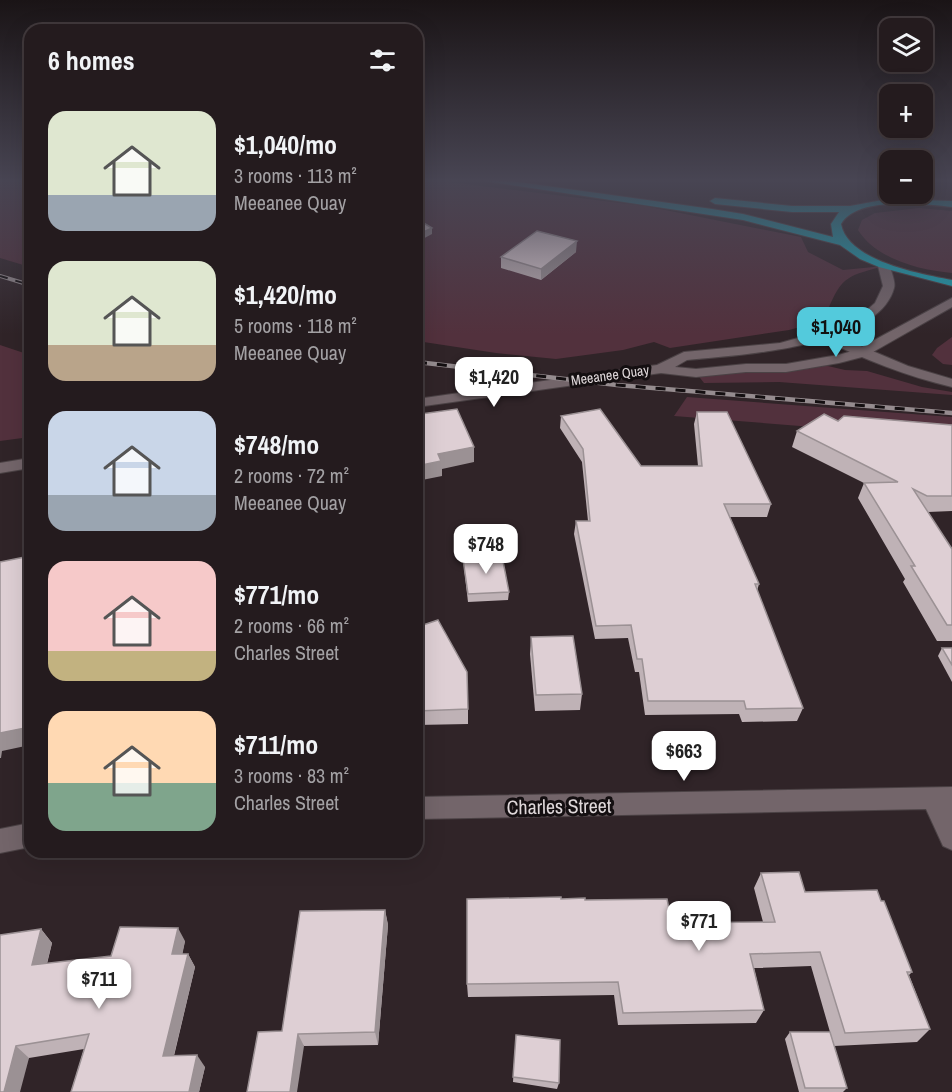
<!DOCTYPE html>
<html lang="en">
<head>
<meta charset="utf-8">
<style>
	body { margin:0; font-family:"Archivo Narrow",sans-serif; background:#30282b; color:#f1f3f6; height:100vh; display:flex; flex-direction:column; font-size:22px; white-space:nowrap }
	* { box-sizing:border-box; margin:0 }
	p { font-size:20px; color:#a3a1a4 }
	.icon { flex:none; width:33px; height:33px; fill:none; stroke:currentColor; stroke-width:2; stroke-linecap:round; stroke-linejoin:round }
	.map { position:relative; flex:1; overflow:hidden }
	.drawer { position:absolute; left:24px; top:24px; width:399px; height:834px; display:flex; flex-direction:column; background:#241b1e; border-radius:18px; box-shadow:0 6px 24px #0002,0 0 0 2px #41393c }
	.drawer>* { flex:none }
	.controls { position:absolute; left:879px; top:18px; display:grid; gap:12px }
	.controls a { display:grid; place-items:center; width:54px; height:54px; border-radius:12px; background:#241b1e; box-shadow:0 6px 24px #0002,0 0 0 2px #41393c; font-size:30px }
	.price { position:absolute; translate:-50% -51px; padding:0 14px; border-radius:12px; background:#fff; color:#222; font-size:20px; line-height:39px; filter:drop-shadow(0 2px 3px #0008) }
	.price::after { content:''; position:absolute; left:50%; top:36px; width:18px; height:14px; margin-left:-9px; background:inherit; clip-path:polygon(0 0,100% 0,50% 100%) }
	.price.on { background:#53cadc; color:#111 }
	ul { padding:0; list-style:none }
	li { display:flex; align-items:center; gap:18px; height:150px; padding:0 24px }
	li span { display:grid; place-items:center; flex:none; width:168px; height:120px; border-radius:18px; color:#555 }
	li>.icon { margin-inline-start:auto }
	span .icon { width:72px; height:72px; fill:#fffc; stroke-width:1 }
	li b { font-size:26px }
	h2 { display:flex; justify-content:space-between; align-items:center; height:72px; padding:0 24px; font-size:26px }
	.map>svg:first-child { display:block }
	.green { fill:#52313d }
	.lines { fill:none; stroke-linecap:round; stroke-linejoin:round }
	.street-casing { stroke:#4b4245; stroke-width:2 }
	.secondary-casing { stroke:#4b4245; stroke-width:2 }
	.highway-casing { stroke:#4b4245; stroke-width:2 }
	.street { fill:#73656a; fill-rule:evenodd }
	.secondary { fill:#73656a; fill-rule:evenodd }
	.highway { fill:#1ca2b3; fill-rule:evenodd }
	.rail-far1-casing { stroke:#958c8f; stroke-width:4 }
	.rail-casing { stroke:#958c8f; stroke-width:4.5 }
	.rail-far1 { stroke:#140f11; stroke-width:2; stroke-dasharray:8; stroke-linecap:butt }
	.rail { stroke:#140f11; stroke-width:3; stroke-dasharray:10; stroke-linecap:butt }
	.wall { fill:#bfb2b6 }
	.shaded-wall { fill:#9b9194 }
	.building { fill:#decfd4; stroke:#9b9194; stroke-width:1.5 }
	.labels { text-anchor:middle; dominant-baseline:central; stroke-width:6; stroke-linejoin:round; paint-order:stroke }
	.far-street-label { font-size:14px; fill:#dfd8da; stroke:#140f11 }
	.near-street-label { font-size:20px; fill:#dfd8da; stroke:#140f11 }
</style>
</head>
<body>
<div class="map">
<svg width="952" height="1092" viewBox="0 0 952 1092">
	<rect width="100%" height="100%" fill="#302428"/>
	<g class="green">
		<polygon points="0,181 30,181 30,267 0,258"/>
		<path d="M417 181H440L645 206 801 237 808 252 843 270 884 266C849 276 842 275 828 310L834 318 789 330 670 348 654 342 623 350 556 359 496 353 417 341Z"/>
		<path d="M919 208 952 211V273C919 270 876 259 858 230L862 220 875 213Z"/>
		<polygon points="952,337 952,365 943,364 932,355 937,348"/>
		<polygon points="0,345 30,355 30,437 0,441"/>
		<polygon points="815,363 845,370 867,371 922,387 952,392 952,395 779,382 704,383 697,374"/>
		<polygon points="687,397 952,417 952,438 674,416"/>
	</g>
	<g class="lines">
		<g class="street-casing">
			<g id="street">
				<path d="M825 331 908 366 952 379V387C906 376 863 359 820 338L819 335 820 332Z"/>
				<polygon points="952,787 952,850 943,846 926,809 417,819 417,797"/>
				<polygon points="30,823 30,847 0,853 0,829"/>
			</g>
		</g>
		<g class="secondary-casing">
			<g id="secondary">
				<polygon points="922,181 933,181 922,189"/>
				<polygon points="905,194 916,194 903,203 897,203 897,199"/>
				<path d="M884 263 890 266C891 272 896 282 894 288 878 348 738 355 687 360L675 367 696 369 746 364H786L838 355 856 350 952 298V307L866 356 839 363 786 372H746L696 377 661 373 417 407V399L657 365 684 352 780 343 820 332 867 310 875 303 883 286 878 266Z"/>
				<polygon points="30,458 30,468 0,473 0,463"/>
			</g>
		</g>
		<g class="highway-casing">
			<path id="highway" d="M485 181H511L712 209 743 214 833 237 831 224 839 212H792L715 204 710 201 715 198 792 206H850L888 199 952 201V207C923 204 858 196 841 224 848 261 920 274 952 280V286L879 267 860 259 840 245 743 220Z"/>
		</g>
		<use href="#street" class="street"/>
		<use href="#secondary" class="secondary"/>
		<use href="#highway" class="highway"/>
		<g class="rail-far1-casing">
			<polyline id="rail-far1" points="0,276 30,285"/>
		</g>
		<g class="rail-casing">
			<polyline id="rail" points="417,362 617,385 952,413"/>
		</g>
		<use href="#rail-far1" class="rail-far1"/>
		<use href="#rail" class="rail"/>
	</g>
	<g class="wall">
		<polygon points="576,252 541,280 501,268 501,257"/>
		<polygon points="697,412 771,504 767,517 730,517 759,584 757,591 803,708 797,721 742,722 739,714 645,715 639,672 635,672 628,638 595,639 574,534 576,521 588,521 582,462 560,428 561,416 641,466 698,466 694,424"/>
		<polygon points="838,421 952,425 952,511 928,512 952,549 952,641 937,641 903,582 905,579 858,498 864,483 792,447 797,431"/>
		<polygon points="463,559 509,592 508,600 468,602"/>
		<polygon points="417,627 468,709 468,724 417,725"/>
		<polygon points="531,637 582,694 580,710 535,711 530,654"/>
		<polygon points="942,648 952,648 952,682 938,656"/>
		<polygon points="761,873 912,972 909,975 930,1029 917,1042 834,1046 811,966 754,968 764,1010 756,1023 618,1025 614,995 468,997 467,984 561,899 585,900 672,923 763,922 754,888"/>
		<polygon points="385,910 388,925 378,1045 304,1046 282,1031"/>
		<polygon points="41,929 52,943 47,964 111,956 185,941 182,954 188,954 195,967 174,1056 205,1067 199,1092 71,1092 84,1049 29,1058 0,1092"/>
		<polygon points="790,1032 847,1088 843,1092 799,1092 785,1039"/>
		<polygon points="516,1035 559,1083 557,1089 513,1082"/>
	</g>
	<g class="shaded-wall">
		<polygon points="432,228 432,234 417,242 417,235"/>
		<polygon points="577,241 576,252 541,280 541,269"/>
		<polygon points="474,447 474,462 442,469 442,476 417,481 417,466 438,454"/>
		<polygon points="30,727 30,745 2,751 1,758 0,758 0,733"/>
		<polygon points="385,910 388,925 378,1045 375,1032"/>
		<polygon points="178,928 185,941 180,967 172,954"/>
		<polygon points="41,929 52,943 43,978 32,965"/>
		<polygon points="188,954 195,967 171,1067 163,1056"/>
		<polygon points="298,1034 304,1046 297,1092 290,1092"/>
		<polygon points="16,1046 29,1058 20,1092 4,1092"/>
		<polygon points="197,1055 205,1067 199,1092 189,1092"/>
	</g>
	<g class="building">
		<polygon points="417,219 432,228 417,235"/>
		<polygon points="537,231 577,241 541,269 501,257"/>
		<polygon points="457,409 474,447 438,454 441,461 417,466 417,410 418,410 421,414"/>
		<polygon points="600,409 641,466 702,466 697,412 727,412 771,504 724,504 759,584 755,584 803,708 746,709 744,701 648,701 642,659 637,659 631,625 596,626 576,521 590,521 583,449 561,416"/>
		<polygon points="824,414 838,421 844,416 952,425 952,496 927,496 913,489 952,549 952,625 947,625 911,566 915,566 864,483 898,482 797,431"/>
		<polygon points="30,556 30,727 0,733 0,562"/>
		<polygon points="502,556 509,592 468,594 463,559"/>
		<polygon points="438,620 467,672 468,709 417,711 417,627"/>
		<polygon points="573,636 582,694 536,695 531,637"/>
		<polygon points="942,648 952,648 952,665"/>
		<polygon points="799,872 805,892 877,890 881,901 884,901 912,972 907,972 930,1029 845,1033 820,952 750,954 764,1010 623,1013 618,982 467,984 467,899 561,897 561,899 585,898 585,900 667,899 672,923 775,922 761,873"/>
		<polygon points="385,910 375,1032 298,1034 290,1092 247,1092 258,1032 282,1031 300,911"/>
		<polygon points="120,927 178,928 172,954 188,954 163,1056 197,1055 189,1092 71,1092 89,1034 16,1046 4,1092 0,1092 0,935 41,929 32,965 111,956"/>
		<polygon points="790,1032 830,1032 847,1088 805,1088"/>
		<polygon points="516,1035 560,1040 559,1083 513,1077"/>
	</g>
	<linearGradient id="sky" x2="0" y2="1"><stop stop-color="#1a1416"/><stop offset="0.54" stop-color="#484553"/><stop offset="1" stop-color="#484553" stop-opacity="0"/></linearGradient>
	<rect width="952" height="334" fill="url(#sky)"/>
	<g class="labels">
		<g class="far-street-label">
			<text transform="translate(610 375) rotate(-8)">Meeanee Quay</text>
		</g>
		<g class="near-street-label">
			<text transform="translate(559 806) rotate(-1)">Charles Street</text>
		</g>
	</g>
</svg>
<div class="controls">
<a><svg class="icon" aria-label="layers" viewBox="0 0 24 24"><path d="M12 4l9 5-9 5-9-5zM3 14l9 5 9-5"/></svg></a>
<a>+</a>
<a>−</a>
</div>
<b class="price on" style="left:836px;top:358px">$1,040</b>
<b class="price" style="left:494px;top:408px">$1,420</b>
<b class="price" style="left:486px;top:575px">$748</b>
<b class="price" style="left:684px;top:782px">$663</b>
<b class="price" style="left:699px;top:952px">$771</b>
<b class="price" style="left:99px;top:1010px">$711</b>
<section class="drawer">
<h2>6 homes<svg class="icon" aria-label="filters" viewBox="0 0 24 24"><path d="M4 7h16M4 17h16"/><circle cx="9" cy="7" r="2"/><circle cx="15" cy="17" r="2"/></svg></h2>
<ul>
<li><span style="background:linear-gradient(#dfe7d0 70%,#9aa5b1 0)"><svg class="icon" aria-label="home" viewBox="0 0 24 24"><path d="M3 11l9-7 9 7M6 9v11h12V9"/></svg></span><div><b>$1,040/mo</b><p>3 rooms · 113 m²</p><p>Meeanee Quay</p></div></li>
<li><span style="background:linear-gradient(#dfe7d0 70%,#b9a48a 0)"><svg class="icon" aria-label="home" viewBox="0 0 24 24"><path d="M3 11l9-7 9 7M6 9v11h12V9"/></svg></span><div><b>$1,420/mo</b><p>5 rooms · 118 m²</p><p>Meeanee Quay</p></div></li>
<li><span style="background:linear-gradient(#c9d6e8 70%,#9aa5b1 0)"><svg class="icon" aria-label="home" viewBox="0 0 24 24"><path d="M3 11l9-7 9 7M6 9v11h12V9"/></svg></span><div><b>$748/mo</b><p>2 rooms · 72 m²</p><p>Meeanee Quay</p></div></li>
<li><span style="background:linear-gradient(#f6c9c9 75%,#c2b280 0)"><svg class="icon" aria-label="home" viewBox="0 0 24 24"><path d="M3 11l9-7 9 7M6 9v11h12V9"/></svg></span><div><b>$771/mo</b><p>2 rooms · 66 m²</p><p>Charles Street</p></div></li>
<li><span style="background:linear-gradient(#ffd9b3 60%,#7fa58c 0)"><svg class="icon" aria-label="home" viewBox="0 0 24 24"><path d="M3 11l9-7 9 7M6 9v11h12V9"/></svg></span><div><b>$711/mo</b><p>3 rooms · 83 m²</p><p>Charles Street</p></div></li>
</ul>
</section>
</div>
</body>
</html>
